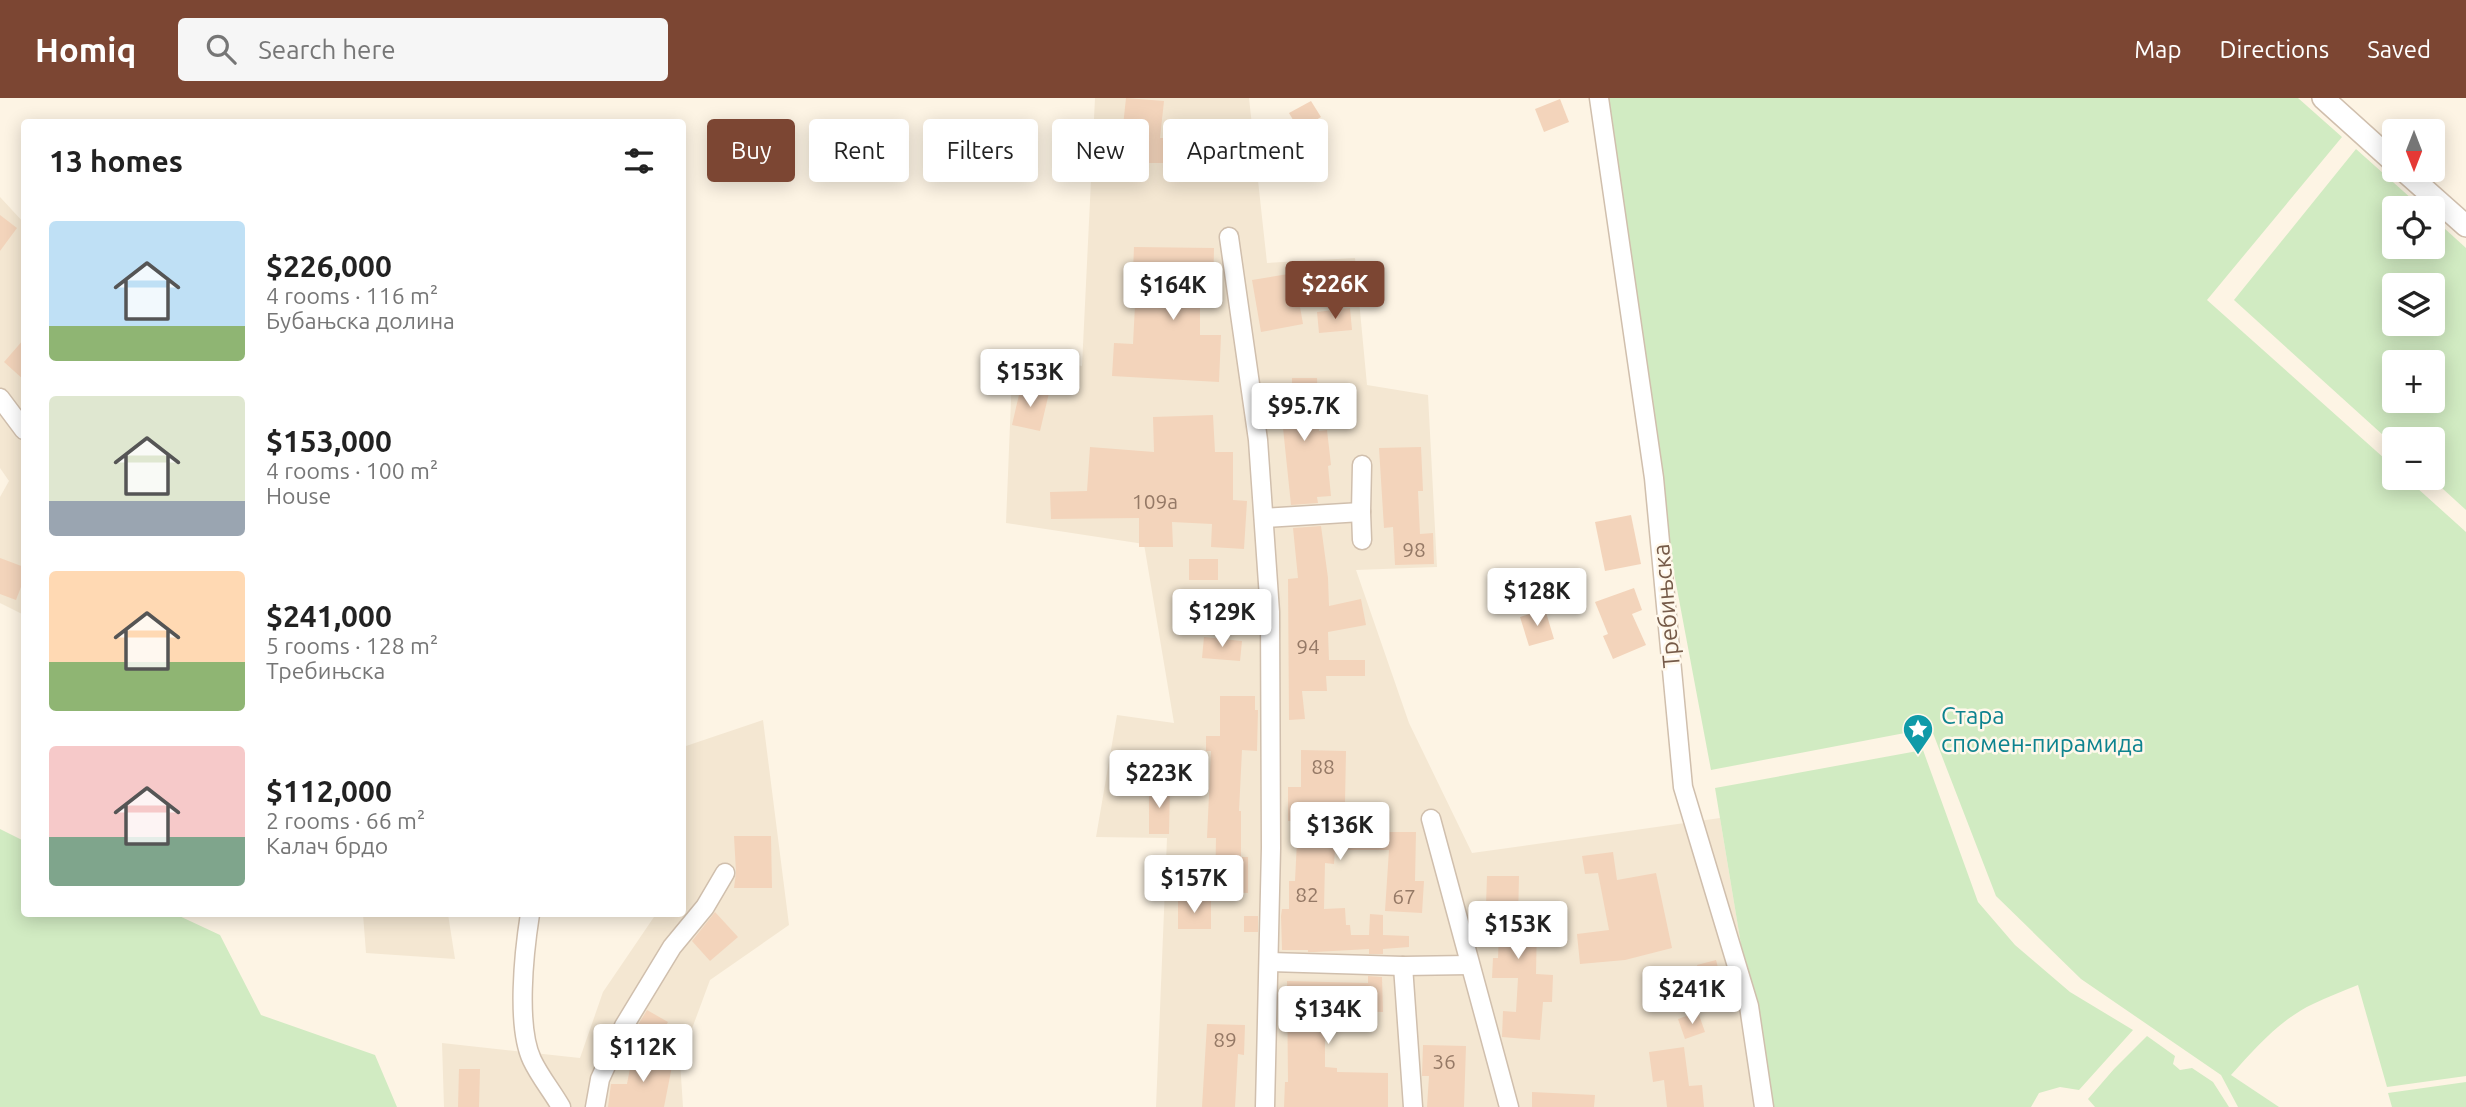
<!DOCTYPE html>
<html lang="en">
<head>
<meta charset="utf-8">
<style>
	body { margin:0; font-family:Ubuntu,sans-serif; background:#f6f6f6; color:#222; height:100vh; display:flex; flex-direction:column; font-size:26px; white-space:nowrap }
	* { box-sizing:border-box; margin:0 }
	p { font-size:23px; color:#767676 }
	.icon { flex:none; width:38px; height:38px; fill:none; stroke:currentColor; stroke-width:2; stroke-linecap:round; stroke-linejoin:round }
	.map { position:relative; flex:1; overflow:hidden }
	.panel { position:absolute; left:21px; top:21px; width:665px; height:798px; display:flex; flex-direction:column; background:#fff; border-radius:7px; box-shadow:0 4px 18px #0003 }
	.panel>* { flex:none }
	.top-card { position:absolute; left:707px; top:21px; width:665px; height:63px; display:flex; gap:14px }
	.needle { width:46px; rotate:180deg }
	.buttons { position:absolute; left:2382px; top:21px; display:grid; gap:14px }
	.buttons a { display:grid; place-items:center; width:63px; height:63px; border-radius:7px; background:#fff; box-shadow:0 4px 18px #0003; font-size:35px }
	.price { position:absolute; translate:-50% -60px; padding:0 16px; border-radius:7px; background:#fff; color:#222; font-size:23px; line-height:46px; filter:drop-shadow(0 2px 4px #0008) }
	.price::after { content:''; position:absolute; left:50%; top:42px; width:21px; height:16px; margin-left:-10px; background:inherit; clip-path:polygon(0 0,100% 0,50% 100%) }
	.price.on { background:#7c4633; color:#fff }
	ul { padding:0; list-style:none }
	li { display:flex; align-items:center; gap:21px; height:175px; padding:0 28px }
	li span { display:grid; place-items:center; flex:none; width:196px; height:140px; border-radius:7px; color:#555 }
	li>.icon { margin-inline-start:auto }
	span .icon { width:84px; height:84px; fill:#fffc; stroke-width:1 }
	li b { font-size:30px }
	h2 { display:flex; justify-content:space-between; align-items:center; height:84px; padding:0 28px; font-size:30px }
	.pill { padding:0 24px; border-radius:7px; background:#fff; box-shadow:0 4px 18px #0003; font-size:24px; line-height:63px }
	.pill.on { background:#7c4633; color:#fff }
	header { display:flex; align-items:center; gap:42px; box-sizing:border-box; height:98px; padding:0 35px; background:#7c4633; color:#fff }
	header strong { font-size:33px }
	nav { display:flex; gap:38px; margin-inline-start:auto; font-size:24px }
	.search { width:490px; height:63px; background:#f6f6f6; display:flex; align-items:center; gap:18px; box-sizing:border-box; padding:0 24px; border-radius:7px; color:#767676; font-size:26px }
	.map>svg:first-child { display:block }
	.residential { fill:#f4e7d2 }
	.green { fill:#d1ebc2; fill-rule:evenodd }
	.building { fill:#f3d4bb }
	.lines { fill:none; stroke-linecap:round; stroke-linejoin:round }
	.minor-casing { stroke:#d0bfad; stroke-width:21 }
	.tertiary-casing { stroke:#d0bfad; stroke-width:24 }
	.minor { stroke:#fff; stroke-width:18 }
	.tertiary { stroke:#fff; stroke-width:21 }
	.labels { text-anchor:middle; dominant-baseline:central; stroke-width:5; stroke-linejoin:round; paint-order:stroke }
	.number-label { font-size:21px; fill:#957966 }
	.street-label { font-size:24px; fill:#765b49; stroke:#fff8eb }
	.culture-label { font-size:24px; fill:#0d838f; stroke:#fff8eb; text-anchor:start }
</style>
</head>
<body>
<header>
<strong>Homiq</strong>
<div class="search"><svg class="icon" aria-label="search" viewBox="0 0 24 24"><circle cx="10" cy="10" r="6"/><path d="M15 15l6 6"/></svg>Search here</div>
<nav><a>Map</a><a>Directions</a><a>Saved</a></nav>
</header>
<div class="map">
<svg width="2466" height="1009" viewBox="0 0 2466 1009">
	<rect width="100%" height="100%" fill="#fdf4e4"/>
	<g class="residential">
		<polygon points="1095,0 1249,0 1267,165 1355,160 1367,287 1428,297 1437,469 1356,472 1409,625 1472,755 1720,720 1768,1009 1156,1009 1167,740 1096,739 1117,617 1174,625 1144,446 1006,425 1013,253 1082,268"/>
		<polygon points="0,99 24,125 24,517 0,505 0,399 9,383 0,370"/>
		<polygon points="763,622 789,827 710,882 680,963 683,1009 444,1009 442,945 580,960 603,894 656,816 682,816 683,649"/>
		<polygon points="363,816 448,816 455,861 366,855"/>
	</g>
	<g class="green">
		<path d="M1609 0H2298L2342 39 2207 202 2394 369V380H2406L2466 434V978L2387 989 2358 887C2343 893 2327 899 2313 906 2279 922 2255 951 2231 977L2279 1009H2238L2221 977 2081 881 1996 798 1931 630 1711 672 1665 427 1642 230Z"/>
		<path d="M2356 51 2422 110H2394V149H2432L2433 120 2466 150V412L2431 380H2432V341H2394V347L2234 202ZM2432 187V226H2394V187ZM2432 264V303H2394V264Z"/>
		<polygon points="1923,652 1978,804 2015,847 2070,894 2133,932 2079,992 2060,989 2039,995 2031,1009 1768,1009 1715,690"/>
		<polygon points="0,731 24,743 24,816 175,816 220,837 261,917 375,957 397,1009 0,1009"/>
		<polygon points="2147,938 2175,958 2173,966 2180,972 2192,970 2213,984 2229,1009 2095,1009 2088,1001 2114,971"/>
		<polygon points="2466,984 2466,1009 2392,1009 2388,995"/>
	</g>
	<g class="building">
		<polygon points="1126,0 1164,3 1160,40 1184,40 1184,65 1137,65 1137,52 1109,48 1112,27 1123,28"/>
		<polygon points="1560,1 1569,24 1544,34 1535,11"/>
		<polygon points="1311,3 1321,19 1299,32 1289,15"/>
		<polygon points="0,117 17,130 0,153"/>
		<polygon points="1134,149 1214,150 1213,199 1200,199 1200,237 1221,237 1219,284 1112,278 1114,245 1133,246 1135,207 1178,210 1179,174 1133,173"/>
		<polygon points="1294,175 1303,226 1261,234 1252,182"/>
		<polygon points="1350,210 1352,232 1319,235 1317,214"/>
		<polygon points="24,241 24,282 4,264"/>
		<polygon points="1292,280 1317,280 1319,333 1327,332 1331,367 1328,368 1331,398 1317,399 1318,405 1291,407 1283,330 1275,330 1274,303 1292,302"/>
		<polygon points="1021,288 1049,295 1040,333 1012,327"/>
		<polygon points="1213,317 1215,354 1233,354 1233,402 1247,403 1244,451 1211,449 1212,426 1172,424 1173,449 1139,449 1139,420 1051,421 1050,394 1087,393 1090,349 1154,354 1153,319"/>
		<polygon points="1421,349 1423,393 1418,393 1420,436 1433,435 1434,466 1395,467 1393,429 1384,430 1379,350"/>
		<polygon points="1631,417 1641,466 1605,473 1595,424"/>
		<polygon points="1321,428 1328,480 1329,508 1361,501 1366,527 1328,534 1329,562 1365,562 1365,578 1326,578 1327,593 1302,593 1305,621 1289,622 1288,481 1298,480 1293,430"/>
		<polygon points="0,460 24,469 24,481 16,502 0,496"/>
		<rect x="1189" y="461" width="29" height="21"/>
		<polygon points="1634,490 1642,512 1632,516 1646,547 1613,561 1603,538 1608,536 1595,504"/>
		<rect x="1205" y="491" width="32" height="16"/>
		<polygon points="1545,511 1554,541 1529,548 1520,519"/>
		<polygon points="1204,539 1242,543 1240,563 1202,560"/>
		<polygon points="1220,598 1255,598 1255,612 1258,612 1257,653 1242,652 1239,713 1241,713 1241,759 1248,759 1248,795 1215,794 1216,740 1207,740 1211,653 1206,653 1206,638 1220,638"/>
		<polygon points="1301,652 1346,653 1345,705 1365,705 1365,734 1416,734 1415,783 1424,783 1422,815 1385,813 1389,752 1335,752 1334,766 1325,765 1324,811 1345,810 1346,827 1350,827 1351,837 1369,837 1370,816 1383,817 1383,837 1409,838 1409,849 1383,851 1383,856 1369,856 1369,851 1315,854 1308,854 1308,852 1282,852 1281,818 1282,811 1289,811 1289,783 1295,783 1298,723 1288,723 1288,689 1301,689"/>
		<polygon points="1149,688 1170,688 1169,736 1149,736"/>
		<polygon points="734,738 771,738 772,790 734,790 736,774"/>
		<polygon points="1613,754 1617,782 1656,775 1672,850 1625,862 1580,866 1577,836 1609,832 1598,775 1585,776 1582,758"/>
		<polygon points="1487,778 1519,778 1518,821 1537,823 1536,876 1553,877 1552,904 1543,904 1540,942 1502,939 1503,913 1516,914 1518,880 1492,880 1493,860 1498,860 1500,807 1486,807"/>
		<polygon points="1178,802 1211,803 1211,831 1178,831"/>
		<polygon points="715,814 738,839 710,863 692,843"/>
		<rect x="1244" y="818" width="14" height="16"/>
		<polygon points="1716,862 1724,892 1705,897 1697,867"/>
		<polygon points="1368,878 1382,879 1383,914 1339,913 1339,917 1325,917 1325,969 1337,970 1337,974 1388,975 1388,1009 1284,1009 1285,984 1288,984 1287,883 1368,885"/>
		<polygon points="647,912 668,924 657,943 636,930"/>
		<polygon points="1698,914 1705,934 1685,941 1678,921"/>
		<polygon points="1207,926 1245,927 1244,957 1238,956 1235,1009 1202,1009"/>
		<polygon points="1423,947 1466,948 1464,1009 1427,1009 1429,978 1422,978"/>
		<polygon points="1684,949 1689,988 1702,987 1704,1009 1667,1009 1664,982 1653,984 1649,954"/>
		<polygon points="633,955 673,963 664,1009 608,1009 611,986 627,986"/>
		<polygon points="459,971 480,971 479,1009 458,1009"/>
		<polygon points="1532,994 1595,997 1594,1009 1532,1009"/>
	</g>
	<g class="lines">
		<g class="minor-casing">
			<g id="minor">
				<polyline points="1599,0 1654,380 1683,689 1749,908 1764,1009"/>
				<polyline points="1229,139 1258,342 1270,514 1271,750 1265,1009"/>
				<polyline points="0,300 24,332"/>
				<polyline points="1362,367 1361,414 1362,442"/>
				<polyline points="1264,420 1361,414"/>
				<polyline points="1431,721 1509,1009"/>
				<path d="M530 816C524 854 516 928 532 962 540 979 552 993 561 1009"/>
				<polyline points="1269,864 1403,868 1469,867"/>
				<polyline points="1403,868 1413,1009"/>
				<polyline points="595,1009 600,981 624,928 672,849 705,809 725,775"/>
			</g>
		</g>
		<g class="tertiary-casing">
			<g id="tertiary">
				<polyline points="2323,0 2394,64"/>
				<polyline points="2403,72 2466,128"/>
			</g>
		</g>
		<use href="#minor" class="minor"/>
		<use href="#tertiary" class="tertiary"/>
	</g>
	<defs>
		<g id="sight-pin" transform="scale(1.575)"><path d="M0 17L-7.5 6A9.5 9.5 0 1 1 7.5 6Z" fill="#0f9aa8" stroke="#fff8eb"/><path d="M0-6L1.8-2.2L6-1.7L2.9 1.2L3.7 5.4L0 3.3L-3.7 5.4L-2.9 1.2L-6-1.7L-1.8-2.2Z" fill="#fff"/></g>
	</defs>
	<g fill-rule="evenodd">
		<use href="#sight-pin" x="1918" y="631"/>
	</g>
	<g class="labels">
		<g class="number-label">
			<text x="1155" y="403">109a</text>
			<text x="1414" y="451">98</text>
			<text x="1308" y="548">94</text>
			<text x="1323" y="668">88</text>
			<text x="1307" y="796">82</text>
			<text x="1404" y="798">67</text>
			<text x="1225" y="941">89</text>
			<text x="1444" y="963">36</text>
		</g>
		<g class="street-label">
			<text transform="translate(1666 508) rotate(-95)">Требињска</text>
		</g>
		<g class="culture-label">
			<text x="1941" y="617">Стара<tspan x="1941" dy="28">спомен-пирамида</tspan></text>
		</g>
	</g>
</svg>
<div class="buttons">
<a><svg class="needle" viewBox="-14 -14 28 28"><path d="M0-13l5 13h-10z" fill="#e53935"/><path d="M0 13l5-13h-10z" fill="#767676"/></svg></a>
<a><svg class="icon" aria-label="locate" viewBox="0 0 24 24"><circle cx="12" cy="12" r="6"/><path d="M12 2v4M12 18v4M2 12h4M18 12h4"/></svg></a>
<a><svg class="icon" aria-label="layers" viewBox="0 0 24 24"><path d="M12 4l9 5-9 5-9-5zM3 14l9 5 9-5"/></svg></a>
<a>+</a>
<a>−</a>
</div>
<b class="price on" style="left:1335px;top:223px">$226K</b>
<b class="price" style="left:1173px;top:224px">$164K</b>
<b class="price" style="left:1030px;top:311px">$153K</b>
<b class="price" style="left:1304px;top:345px">$95.7K</b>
<b class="price" style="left:1537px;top:530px">$128K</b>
<b class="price" style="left:1222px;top:551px">$129K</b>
<b class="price" style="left:1159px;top:712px">$223K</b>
<b class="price" style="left:1340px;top:764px">$136K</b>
<b class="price" style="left:1194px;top:817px">$157K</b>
<b class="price" style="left:1518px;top:863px">$153K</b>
<b class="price" style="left:1692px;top:928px">$241K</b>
<b class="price" style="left:1328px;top:948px">$134K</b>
<b class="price" style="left:643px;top:986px">$112K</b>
<div class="top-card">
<a class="pill on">Buy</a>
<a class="pill">Rent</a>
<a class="pill">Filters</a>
<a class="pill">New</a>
<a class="pill">Apartment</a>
</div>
<section class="panel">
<h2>13 homes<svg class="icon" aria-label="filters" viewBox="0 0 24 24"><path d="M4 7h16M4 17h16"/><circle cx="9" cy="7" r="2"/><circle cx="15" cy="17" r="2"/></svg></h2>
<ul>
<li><span style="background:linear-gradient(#bfe0f5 75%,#8fb573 0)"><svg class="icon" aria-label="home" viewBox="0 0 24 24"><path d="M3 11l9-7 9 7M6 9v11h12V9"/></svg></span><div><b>$226,000</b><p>4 rooms · 116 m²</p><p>Бубањска долина</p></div></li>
<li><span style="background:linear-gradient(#dfe7d0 75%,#9aa5b1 0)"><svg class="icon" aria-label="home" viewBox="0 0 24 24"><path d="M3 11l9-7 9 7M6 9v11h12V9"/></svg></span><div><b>$153,000</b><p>4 rooms · 100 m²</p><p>House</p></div></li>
<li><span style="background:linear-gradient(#ffd9b3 65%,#8fb573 0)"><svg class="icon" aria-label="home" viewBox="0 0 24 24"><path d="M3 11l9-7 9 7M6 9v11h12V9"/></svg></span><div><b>$241,000</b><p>5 rooms · 128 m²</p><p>Требињска</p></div></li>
<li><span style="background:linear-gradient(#f6c9c9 65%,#7fa58c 0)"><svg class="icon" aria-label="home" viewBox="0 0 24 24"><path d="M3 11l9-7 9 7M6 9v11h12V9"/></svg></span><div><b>$112,000</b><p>2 rooms · 66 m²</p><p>Калач брдо</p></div></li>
</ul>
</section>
</div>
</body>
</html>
